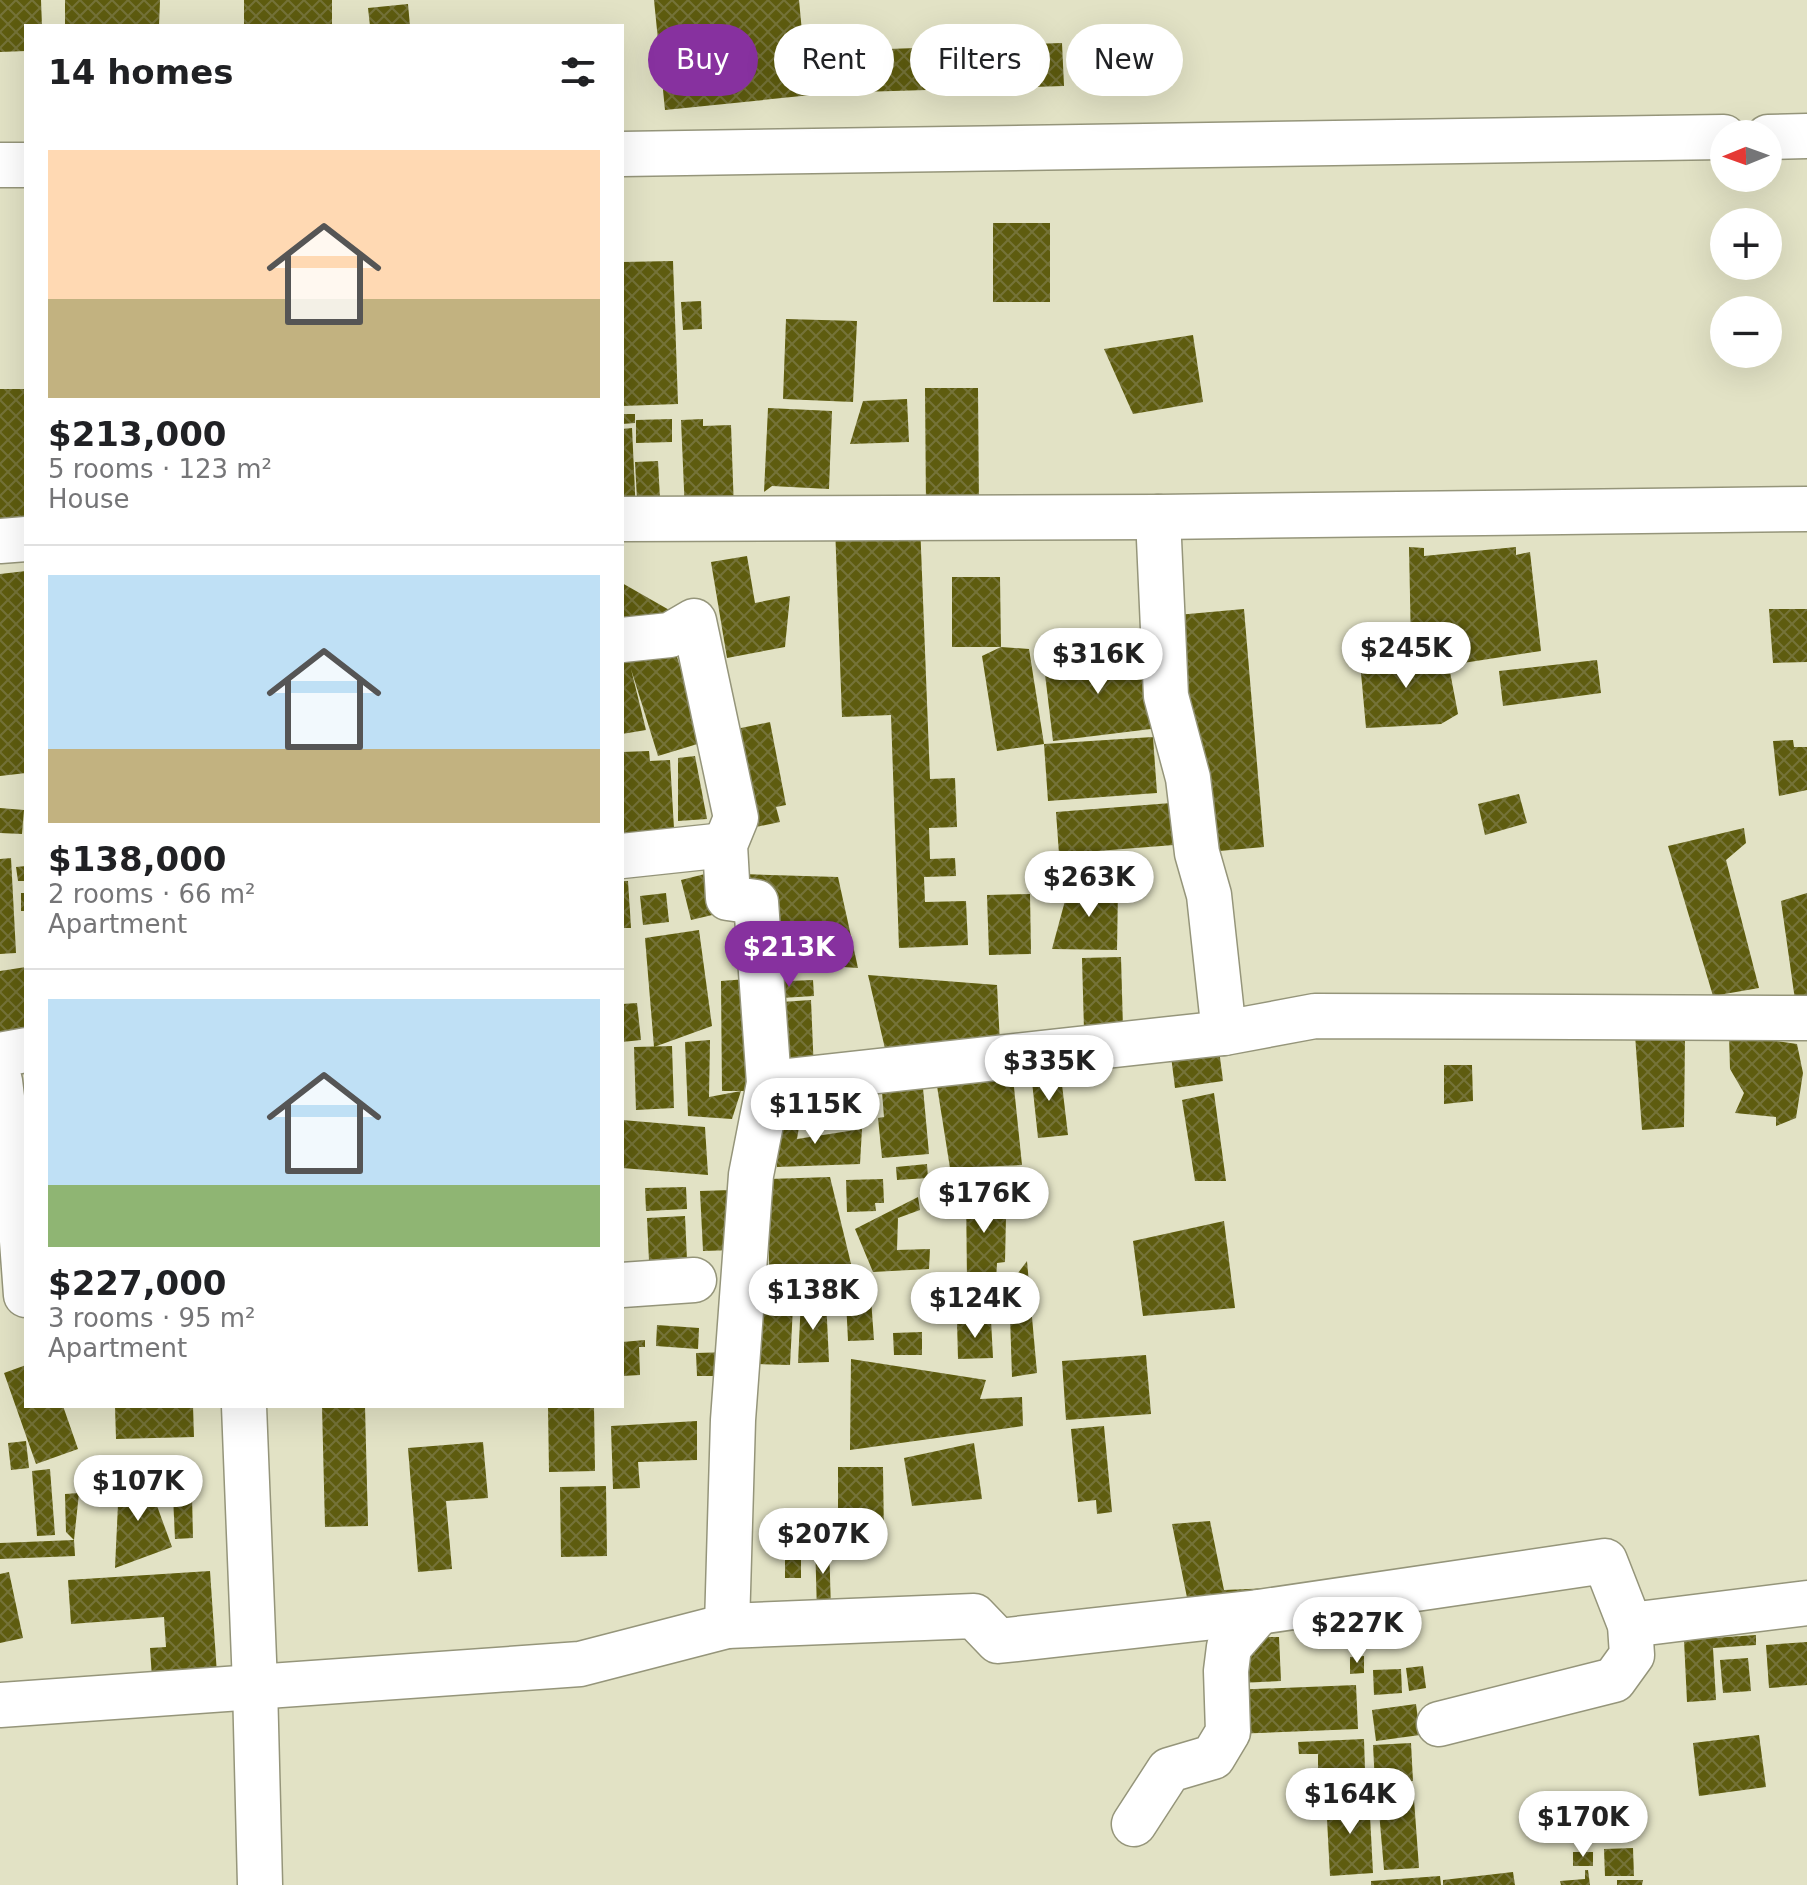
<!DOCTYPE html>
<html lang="en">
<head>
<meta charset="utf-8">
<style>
	body { margin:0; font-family:"DejaVu Sans",sans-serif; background:#f2f2f2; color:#202124; height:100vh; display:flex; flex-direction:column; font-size:30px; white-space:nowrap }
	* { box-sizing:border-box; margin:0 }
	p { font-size:26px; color:#757577 }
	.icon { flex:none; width:44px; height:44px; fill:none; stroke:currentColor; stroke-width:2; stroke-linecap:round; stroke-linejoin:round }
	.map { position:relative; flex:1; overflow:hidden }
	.details { position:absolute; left:24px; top:24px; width:600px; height:1384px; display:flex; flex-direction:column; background:#fff; border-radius:0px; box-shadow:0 8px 32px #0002 }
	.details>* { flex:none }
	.guide { position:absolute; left:648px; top:24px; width:760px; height:72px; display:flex; gap:16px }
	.needle { width:52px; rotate:269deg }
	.tools { position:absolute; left:1710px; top:120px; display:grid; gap:16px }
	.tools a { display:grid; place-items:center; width:72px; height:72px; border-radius:50%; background:#fff; box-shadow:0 8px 32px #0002; font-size:40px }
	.price { position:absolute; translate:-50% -68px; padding:0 18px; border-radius:28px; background:#fff; color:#222; font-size:26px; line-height:52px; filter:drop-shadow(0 2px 4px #0008) }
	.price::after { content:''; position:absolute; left:50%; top:48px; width:24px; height:18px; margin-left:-12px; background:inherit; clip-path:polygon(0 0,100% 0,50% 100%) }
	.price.on { background:#87319f; color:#fff }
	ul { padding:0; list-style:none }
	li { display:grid; align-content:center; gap:16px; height:424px; padding:0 24px }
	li+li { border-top:2px solid #e0e0e0 }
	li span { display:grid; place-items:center; height:248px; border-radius:0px; color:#555 }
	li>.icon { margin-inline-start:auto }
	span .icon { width:144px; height:144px; fill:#fffc; stroke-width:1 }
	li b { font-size:34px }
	h2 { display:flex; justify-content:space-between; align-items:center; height:96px; padding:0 24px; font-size:34px }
	.pill { padding:0 28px; border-radius:36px; background:#fff; box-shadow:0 8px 32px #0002; font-size:28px; line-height:72px }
	.pill.on { background:#87319f; color:#fff }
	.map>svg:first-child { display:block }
	.building { fill:url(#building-cross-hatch) }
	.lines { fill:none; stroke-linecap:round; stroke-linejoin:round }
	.minor-casing { stroke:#95957a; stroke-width:47 }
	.major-casing { stroke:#95957a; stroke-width:47 }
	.minor { stroke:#fff; stroke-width:44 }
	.major { stroke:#fff; stroke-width:44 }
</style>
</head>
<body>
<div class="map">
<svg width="1807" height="1885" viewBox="0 0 1807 1885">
	<defs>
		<pattern id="building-cross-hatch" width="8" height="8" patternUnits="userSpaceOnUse" patternTransform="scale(2)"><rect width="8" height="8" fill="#5e5c0f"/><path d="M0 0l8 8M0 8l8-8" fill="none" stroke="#757339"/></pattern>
	</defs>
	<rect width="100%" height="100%" fill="#e2e2c5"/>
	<g class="building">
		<polygon points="0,0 41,0 42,26 26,26 26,51 0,52"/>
		<polygon points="65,0 160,0 159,26 65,26"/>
		<rect x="244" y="0" width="88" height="26"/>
		<polygon points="654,0 799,0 804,53 837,49 841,92 665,110"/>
		<polygon points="408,4 410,26 370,26 368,8"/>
		<polygon points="1062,43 1064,86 860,92 859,50"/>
		<rect x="993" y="223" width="57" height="79"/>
		<polygon points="673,261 678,404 622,406 622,262"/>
		<polygon points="701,301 702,329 683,330 681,302"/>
		<polygon points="786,319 857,321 853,402 783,399"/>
		<polygon points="1193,335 1203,402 1133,414 1104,349"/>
		<polygon points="925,388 978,388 979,507 926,508"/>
		<polygon points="0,389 26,389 26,525 0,526"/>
		<polygon points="907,399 909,442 850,444 863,401"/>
		<polygon points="768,408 832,411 829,489 772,486 764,492"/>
		<polygon points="622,414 635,414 635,423 622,424"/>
		<polygon points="672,419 672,442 636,443 636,420"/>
		<polygon points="703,419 703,426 731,425 734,510 685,512 681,420"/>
		<polygon points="632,428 636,513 622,514 622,429"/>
		<polygon points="658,461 660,499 637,500 635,462"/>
		<polygon points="920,523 930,779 955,778 957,827 929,828 930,859 955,858 956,876 924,877 925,902 966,901 968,945 899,948 891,715 842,717 835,526"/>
		<polygon points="1409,547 1424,548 1424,556 1516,547 1516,555 1530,552 1541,651 1463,663 1463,646 1411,646"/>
		<polygon points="747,556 755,603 790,596 785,647 727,658 711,562"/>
		<polygon points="26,571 26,773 0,776 0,574"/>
		<polygon points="952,577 1000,577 1001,647 1029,649 1044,744 997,751 982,656 1001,647 952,647"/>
		<polygon points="622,583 678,615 622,622"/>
		<polygon points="1244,609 1264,847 1197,853 1177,615"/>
		<polygon points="1769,609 1807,609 1807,662 1773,663"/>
		<polygon points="670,635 704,742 658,756 631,669 646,730 622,734 622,647"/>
		<polygon points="1042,649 1151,667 1159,728 1053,741"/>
		<polygon points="1359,651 1384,651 1391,657 1447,656 1458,714 1441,724 1366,728"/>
		<polygon points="1597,660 1601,693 1503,706 1499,671"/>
		<polygon points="770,722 786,805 776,807 780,822 756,827 736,729"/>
		<polygon points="1153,737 1157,793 1048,801 1044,744"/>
		<polygon points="1793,740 1794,747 1807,747 1807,790 1779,796 1773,741"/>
		<polygon points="649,751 650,761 670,760 674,828 666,828 667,843 622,845 622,752"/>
		<polygon points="695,756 707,819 678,821 678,758"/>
		<polygon points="1519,794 1527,823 1485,835 1478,804"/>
		<polygon points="1171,803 1174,845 1059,854 1056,812"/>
		<polygon points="0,808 24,810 22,834 0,833"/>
		<polygon points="1744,828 1746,843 1726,860 1759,988 1713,996 1668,846"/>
		<polygon points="11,858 16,953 0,954 0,859"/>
		<polygon points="26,866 26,881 18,881 16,867"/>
		<polygon points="713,872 725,912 691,920 681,880"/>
		<polygon points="742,874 838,877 858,968 784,963"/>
		<polygon points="622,881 628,881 631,928 622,928"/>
		<polygon points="1069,886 1118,886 1117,950 1052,949"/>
		<rect x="21" y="893" width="5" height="18"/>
		<polygon points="666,893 669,922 643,925 640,896"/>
		<polygon points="1807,893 1807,1007 1796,1007 1781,901"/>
		<polygon points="1030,894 1031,954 989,955 987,895"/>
		<polygon points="699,930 712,1026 654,1047 645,938"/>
		<polygon points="1121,957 1123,1028 1084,1030 1082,958"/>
		<polygon points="26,967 26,1038 0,1042 0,971"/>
		<polygon points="868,975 997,985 1000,1044 886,1053"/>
		<polygon points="747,979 760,1091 722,1091 721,981"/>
		<polygon points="813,980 814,996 765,999 764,982"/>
		<polygon points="811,1000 814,1072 771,1072 766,1003"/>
		<polygon points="637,1003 641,1040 622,1042 622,1004"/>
		<polygon points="1729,1034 1797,1044 1803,1073 1796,1118 1776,1126 1776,1117 1735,1113 1744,1093 1730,1069"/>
		<polygon points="1635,1035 1685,1036 1684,1127 1642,1130"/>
		<polygon points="710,1040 709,1097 741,1091 732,1119 688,1116 685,1042"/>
		<polygon points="672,1046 674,1108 636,1110 634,1047"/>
		<polygon points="1219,1050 1223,1081 1175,1088 1171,1056"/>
		<polygon points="1444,1065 1472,1065 1473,1101 1444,1104"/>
		<polygon points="1012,1068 1022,1165 950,1168 937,1086"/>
		<polygon points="1060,1068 1068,1135 1038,1138 1031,1072"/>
		<polygon points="923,1088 929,1154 882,1158 878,1118 884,1117 882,1092"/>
		<polygon points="1214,1093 1226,1181 1195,1181 1182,1100"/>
		<polygon points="869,1098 870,1116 846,1117 845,1100"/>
		<rect x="822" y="1108" width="17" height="18"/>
		<polygon points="802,1109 797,1139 862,1129 860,1164 777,1167 776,1119"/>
		<polygon points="622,1120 705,1127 708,1175 622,1168"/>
		<polygon points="927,1164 928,1178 897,1180 896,1167"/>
		<polygon points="830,1177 852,1268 769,1268 769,1179"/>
		<polygon points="883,1179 884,1203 875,1203 876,1211 847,1212 846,1180"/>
		<polygon points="1006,1185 1007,1194 990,1196 991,1218 1006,1216 1005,1262 997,1263 996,1281 967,1281 966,1190"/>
		<polygon points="686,1187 687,1209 646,1211 645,1188"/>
		<polygon points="731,1190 734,1250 703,1251 700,1191"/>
		<polygon points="918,1197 920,1210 898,1218 897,1250 930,1249 929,1269 873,1272 855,1229"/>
		<polygon points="685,1216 687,1260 649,1261 647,1218"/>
		<polygon points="1224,1221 1235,1308 1143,1316 1133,1241"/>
		<polygon points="1027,1261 1037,1373 1012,1377 1009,1285"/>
		<polygon points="762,1286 794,1287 790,1365 757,1364"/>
		<polygon points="801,1299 826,1299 829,1362 798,1363"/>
		<polygon points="871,1299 874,1340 848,1341 846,1300"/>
		<polygon points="991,1320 993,1358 958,1359 957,1321"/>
		<polygon points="657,1325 699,1328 698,1349 656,1346"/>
		<polygon points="922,1332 922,1355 894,1355 893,1333"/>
		<polygon points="645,1340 645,1347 639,1347 640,1375 622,1376 622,1342"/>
		<polygon points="731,1352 731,1376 697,1376 696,1353"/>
		<polygon points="1146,1355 1151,1414 1066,1420 1062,1361"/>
		<polygon points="851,1359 986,1380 980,1399 1022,1397 1023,1426 850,1450"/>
		<polygon points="26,1365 26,1406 63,1406 78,1449 36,1464 4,1373"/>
		<polygon points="115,1406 193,1406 194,1437 116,1439"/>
		<polygon points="322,1406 365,1406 368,1526 325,1527"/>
		<polygon points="548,1406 594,1406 595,1471 549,1472"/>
		<polygon points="697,1421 697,1460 638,1462 640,1488 613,1489 611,1426"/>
		<polygon points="1104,1426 1112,1512 1097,1514 1096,1500 1078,1502 1071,1429"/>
		<polygon points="26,1441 29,1468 11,1470 8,1443"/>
		<polygon points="483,1442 488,1498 446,1501 452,1569 418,1572 408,1448"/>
		<polygon points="974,1443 982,1499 912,1506 904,1458"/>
		<polygon points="838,1467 883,1467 884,1537 838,1537"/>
		<polygon points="50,1469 55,1535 37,1536 32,1471"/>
		<polygon points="145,1473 172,1547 115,1568 119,1483"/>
		<polygon points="606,1486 607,1556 561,1557 560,1487"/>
		<polygon points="79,1493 74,1540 66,1532 65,1494"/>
		<polygon points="173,1496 192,1496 193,1538 175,1539"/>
		<polygon points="1210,1521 1224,1590 1273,1588 1273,1609 1191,1617 1172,1524"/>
		<polygon points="74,1540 75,1556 0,1559 0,1543"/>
		<polygon points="815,1540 829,1540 831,1612 817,1612"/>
		<rect x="785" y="1549" width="16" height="29"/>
		<polygon points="210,1571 217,1674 152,1678 150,1648 166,1647 164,1617 71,1624 68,1580"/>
		<polygon points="9,1572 23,1638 0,1643 0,1574"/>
		<polygon points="1396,1614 1400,1643 1372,1647 1368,1616"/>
		<polygon points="1756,1635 1756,1645 1713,1648 1716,1700 1687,1702 1684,1640"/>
		<polygon points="1253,1637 1279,1637 1281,1681 1239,1683"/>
		<polygon points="1807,1642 1807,1685 1769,1688 1766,1645"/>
		<polygon points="1364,1656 1364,1673 1350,1674 1350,1657"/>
		<polygon points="1748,1658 1751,1691 1723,1693 1720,1660"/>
		<polygon points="1423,1666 1426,1688 1409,1691 1406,1668"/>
		<polygon points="1401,1669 1402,1693 1374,1695 1373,1670"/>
		<polygon points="1356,1685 1358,1729 1233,1734 1231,1690"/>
		<polygon points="1416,1704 1420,1735 1376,1741 1372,1710"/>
		<polygon points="1759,1735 1766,1787 1699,1796 1693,1743"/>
		<polygon points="1364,1739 1365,1770 1318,1772 1318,1754 1299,1754 1298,1742"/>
		<polygon points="1411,1743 1413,1781 1375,1783 1373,1745"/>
		<polygon points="1413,1786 1419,1868 1384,1870 1377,1788"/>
		<polygon points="1369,1797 1373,1873 1330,1876 1326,1800"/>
		<polygon points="1633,1848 1634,1876 1605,1876 1604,1849"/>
		<rect x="1573" y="1852" width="20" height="14"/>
		<polygon points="1585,1870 1588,1870 1590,1885 1561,1885 1560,1881 1585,1879"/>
		<polygon points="1513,1872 1515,1885 1443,1885 1443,1880"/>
		<polygon points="1440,1876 1441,1885 1371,1885 1371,1881"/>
		<polygon points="1617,1880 1643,1880 1642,1885 1617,1885"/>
	</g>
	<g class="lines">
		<g class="minor-casing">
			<g id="minor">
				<polyline points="1158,517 1166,696 1188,778 1197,853 1209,895 1224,1033"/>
				<polyline points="622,519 1158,517 1807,509"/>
				<polyline points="0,541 26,539"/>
				<polyline points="622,640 670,635 694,621 736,818 725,845 728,898 756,902 769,1083 751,1175 733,1420 727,1626"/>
				<polyline points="622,856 725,845"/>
				<polyline points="0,1055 26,1050"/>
				<polyline points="0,1081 11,1170 18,1187 26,1295"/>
				<polyline points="769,1083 1224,1033 1315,1016 1807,1018"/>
				<polyline points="622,1285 694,1280"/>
				<polyline points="244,1406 255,1685 260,1885"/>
				<polyline points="1630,1625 1807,1603"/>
				<polyline points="0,1705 580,1664 727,1626 974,1616 998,1641 1259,1612 1605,1561 1630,1625 1632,1655 1614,1680 1439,1724"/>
				<polyline points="1134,1824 1169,1770 1213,1757 1228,1732 1226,1671 1229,1647 1259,1612"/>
			</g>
		</g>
		<g class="major-casing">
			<g id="major">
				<polyline points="1768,137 1807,136"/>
				<polyline points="622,154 1724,137"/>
				<polyline points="0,165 26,165"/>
			</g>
		</g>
		<use href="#minor" class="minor"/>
		<use href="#major" class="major"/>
	</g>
</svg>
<div class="tools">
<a><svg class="needle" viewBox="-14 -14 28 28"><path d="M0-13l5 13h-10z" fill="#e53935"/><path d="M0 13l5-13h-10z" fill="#757577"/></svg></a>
<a>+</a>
<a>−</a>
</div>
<b class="price" style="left:1406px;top:690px">$245K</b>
<b class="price" style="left:1098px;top:696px">$316K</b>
<b class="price" style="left:1089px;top:919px">$263K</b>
<b class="price on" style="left:789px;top:989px">$213K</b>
<b class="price" style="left:1049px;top:1103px">$335K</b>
<b class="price" style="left:815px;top:1146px">$115K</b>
<b class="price" style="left:984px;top:1235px">$176K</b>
<b class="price" style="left:813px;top:1332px">$138K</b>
<b class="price" style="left:975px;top:1340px">$124K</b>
<b class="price" style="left:138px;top:1523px">$107K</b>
<b class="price" style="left:823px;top:1576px">$207K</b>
<b class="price" style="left:1357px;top:1665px">$227K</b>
<b class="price" style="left:1350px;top:1836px">$164K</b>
<b class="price" style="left:1583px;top:1859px">$170K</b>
<div class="guide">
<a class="pill on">Buy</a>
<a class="pill">Rent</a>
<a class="pill">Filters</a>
<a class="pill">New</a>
</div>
<section class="details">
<h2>14 homes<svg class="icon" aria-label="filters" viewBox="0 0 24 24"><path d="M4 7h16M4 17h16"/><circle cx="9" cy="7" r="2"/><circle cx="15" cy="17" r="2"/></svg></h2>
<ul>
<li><span style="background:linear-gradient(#ffd9b3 60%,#c2b280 0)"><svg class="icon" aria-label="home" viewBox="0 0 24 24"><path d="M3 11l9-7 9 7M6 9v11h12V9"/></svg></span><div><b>$213,000</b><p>5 rooms · 123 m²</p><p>House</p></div></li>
<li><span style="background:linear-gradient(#bfe0f5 70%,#c2b280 0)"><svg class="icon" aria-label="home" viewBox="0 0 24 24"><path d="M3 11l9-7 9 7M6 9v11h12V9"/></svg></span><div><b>$138,000</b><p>2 rooms · 66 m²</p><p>Apartment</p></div></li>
<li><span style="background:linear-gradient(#bfe0f5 75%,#8fb573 0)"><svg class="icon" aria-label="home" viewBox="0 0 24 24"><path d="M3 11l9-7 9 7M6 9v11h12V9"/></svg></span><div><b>$227,000</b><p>3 rooms · 95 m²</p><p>Apartment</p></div></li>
</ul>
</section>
</div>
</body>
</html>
